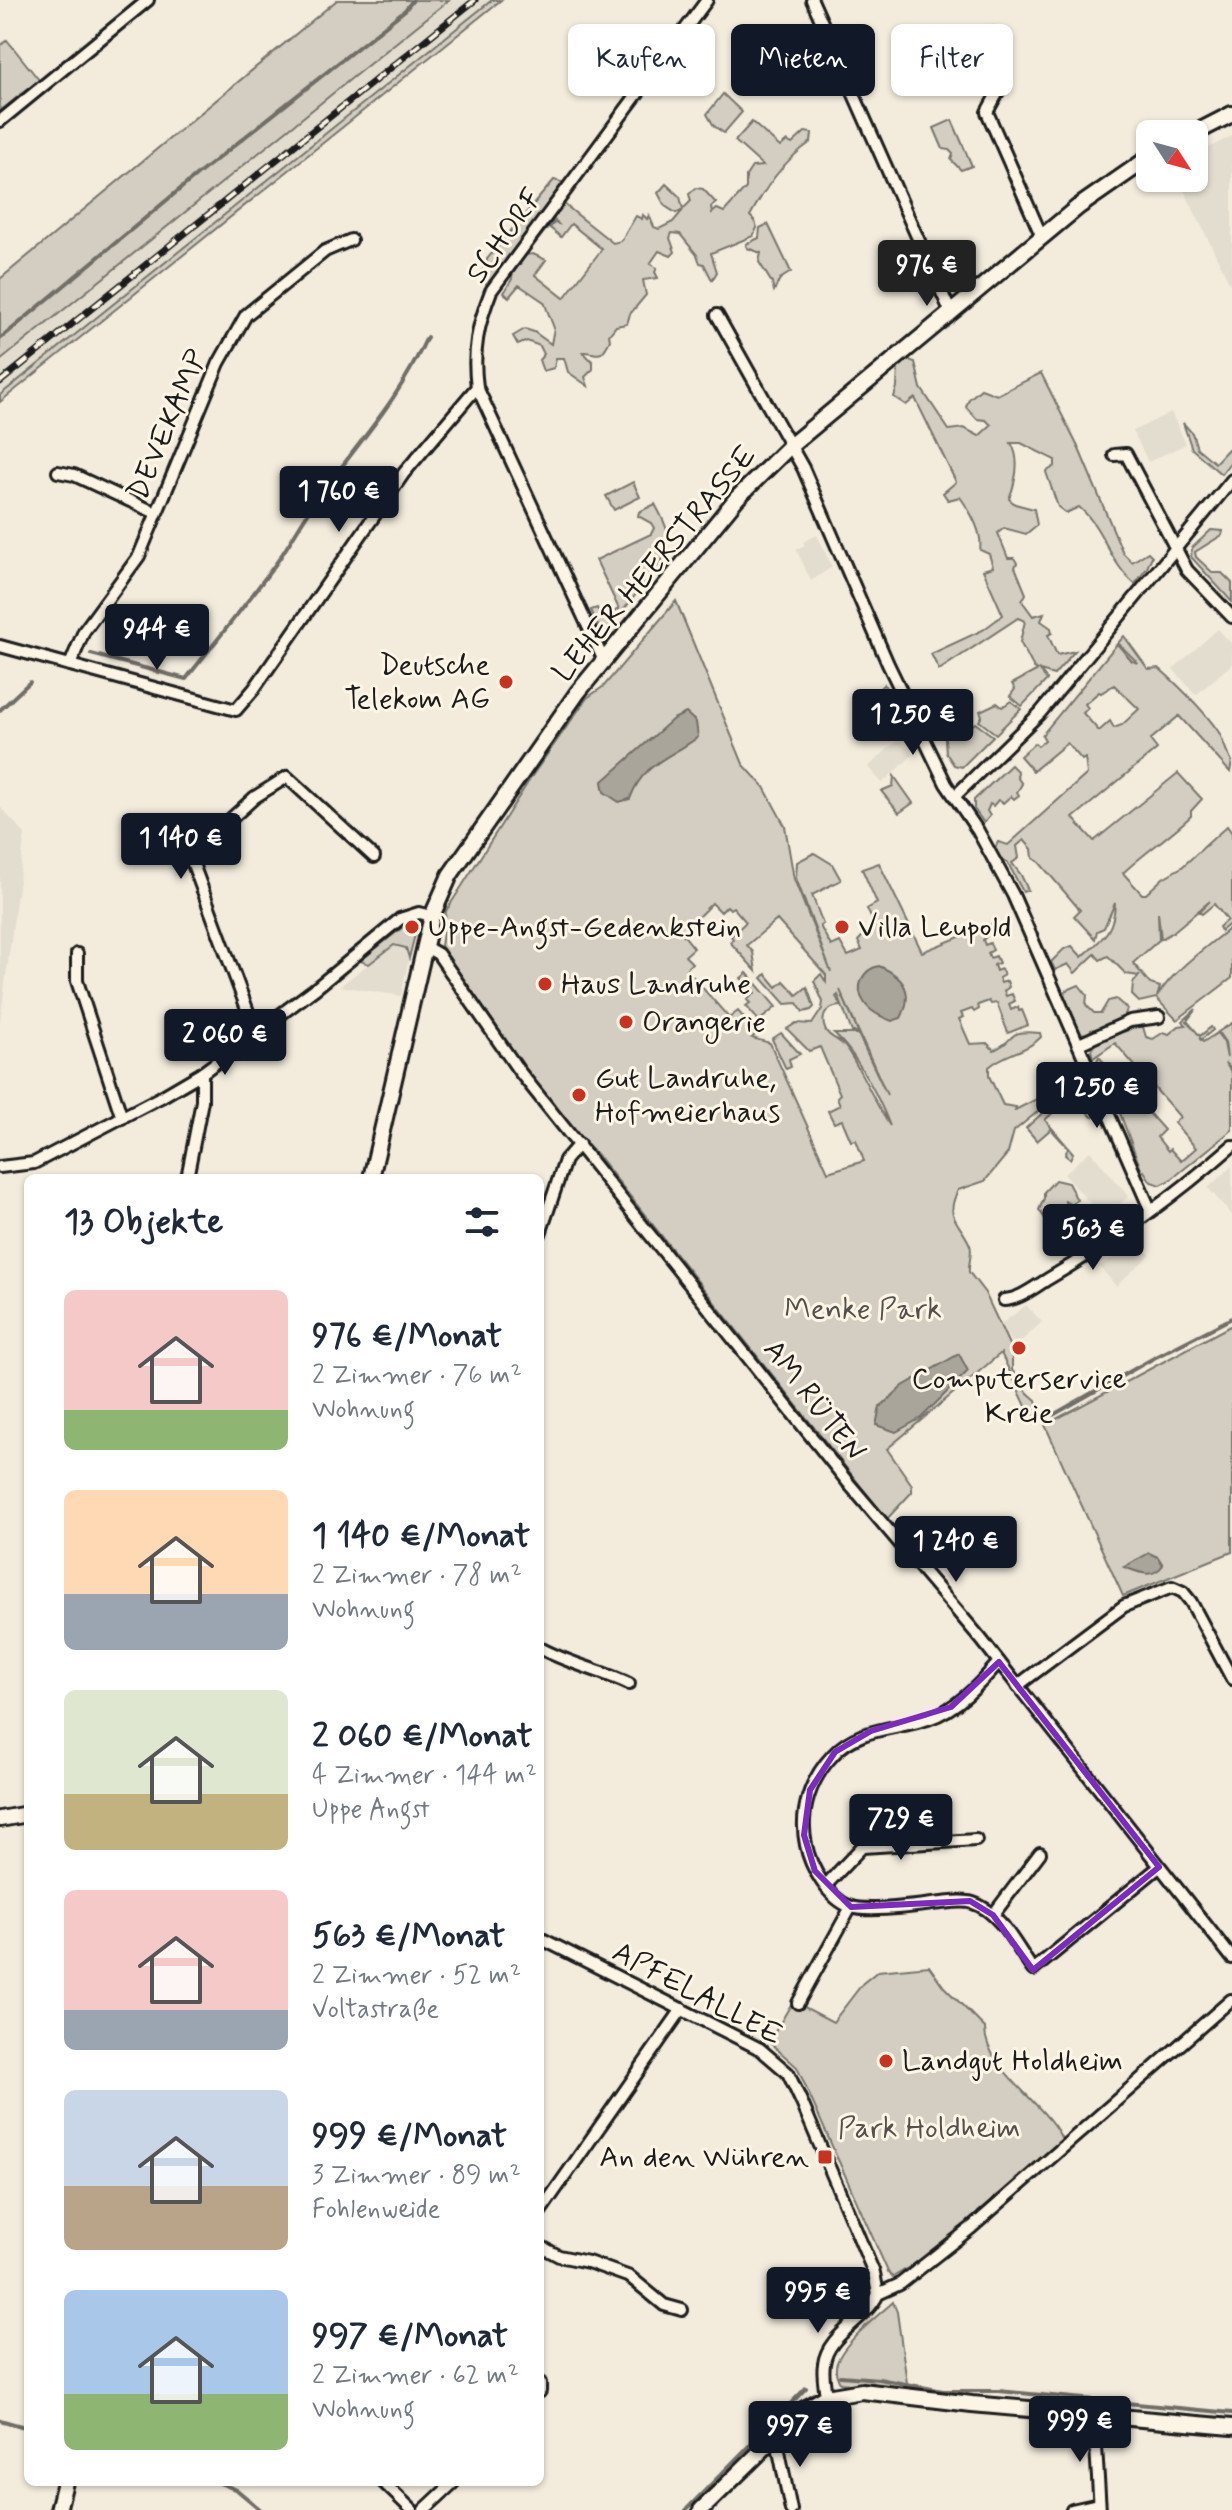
<!DOCTYPE html>
<html lang="de">
<head>
<meta charset="utf-8">
<style>
	body { margin:0; font-family:Mynerve,sans-serif; background:#f2f2f3; color:#1f2937; height:100vh; display:flex; flex-direction:column; font-size:30px; white-space:nowrap }
	* { box-sizing:border-box; margin:0 }
	p { font-size:26px; color:#747a83 }
	.icon { flex:none; width:44px; height:44px; fill:none; stroke:currentColor; stroke-width:2; stroke-linecap:round; stroke-linejoin:round }
	.map { position:relative; flex:1; overflow:hidden }
	.details { position:absolute; left:24px; top:1174px; width:520px; height:1312px; display:flex; flex-direction:column; background:#fff; border-radius:12px; box-shadow:0 2px 6px #0004 }
	.details>* { flex:none }
	.top-card { position:absolute; left:568px; top:24px; width:544px; height:72px; display:flex; gap:16px }
	.needle { width:52px; rotate:126deg }
	.fabs { position:absolute; left:1136px; top:120px; display:grid; gap:16px }
	.fabs a { display:grid; place-items:center; width:72px; height:72px; border-radius:12px; background:#fff; box-shadow:0 2px 6px #0004; font-size:40px }
	.price { position:absolute; translate:-50% -68px; padding:0 18px; border-radius:8px; background:#111827; color:#fff; font-size:26px; line-height:52px; filter:drop-shadow(0 2px 4px #0008) }
	.price::after { content:''; position:absolute; left:50%; top:48px; width:24px; height:18px; margin-left:-12px; background:inherit; clip-path:polygon(0 0,100% 0,50% 100%) }
	.price.current { background:#222; color:#fff }
	ul { padding:0; list-style:none }
	li { display:flex; align-items:center; gap:24px; height:200px; padding:0 40px }
	li span { display:grid; place-items:center; flex:none; width:224px; height:160px; border-radius:12px; color:#555 }
	li>.icon { margin-inline-start:auto }
	span .icon { width:96px; height:96px; fill:#fffc; stroke-width:1 }
	li b { font-size:34px }
	h2 { display:flex; justify-content:space-between; align-items:center; height:96px; padding:0 40px; font-size:34px }
	.tag { padding:0 28px; border-radius:12px; background:#fff; box-shadow:0 2px 6px #0004; font-size:28px; line-height:72px }
	.tag.current { background:#111827; color:#fff }
	.map>svg:first-child { display:block }
	.built { fill:#e3ddcf }
	.green { fill:#d3cec1; stroke:#78756e; stroke-width:2; fill-rule:evenodd }
	.water { fill:#aaa59b; stroke:#716e68; stroke-width:2 }
	.lines { fill:none; stroke-linecap:round; stroke-linejoin:round }
	.stream { stroke:#716e68; stroke-width:4 }
	.street-casing { stroke:#1c1c1c; stroke-width:16 }
	.secondary-casing { stroke:#1c1c1c; stroke-width:20 }
	.street { stroke:#fcf5e5; stroke-width:10 }
	.secondary { stroke:#fcf5e5; stroke-width:14 }
	.rail-casing { stroke:#1c1c1c; stroke-width:7 }
	.rail { stroke:#fcf5e5; stroke-width:4; stroke-dasharray:12; stroke-linecap:butt }
	.marked { fill:none; stroke:#7b2cbf; stroke-width:6; stroke-linejoin:round }
	.poi-dot { fill:#c8321e; stroke:#fcf5e5; stroke-width:3 }
	.labels { text-anchor:middle; dominant-baseline:central; stroke-width:6; stroke-linejoin:round; paint-order:stroke }
	.street-label { font-size:30px; fill:#1c1c1c; stroke:#fcf5e5 }
	.poi-label { font-size:30px; fill:#1c1c1c; stroke:#fcf5e5; text-anchor:start }
	.park-label { font-size:30px; fill:#53514e; stroke:#fcf5e5 }
</style>
</head>
<body>
<div class="map">
<svg width="1232" height="2510" viewBox="0 0 1232 2510">
	<rect width="100%" height="100%" fill="#f3ecdd"/>
	<filter id="ink" filterUnits="userSpaceOnUse"><feTurbulence type="fractalNoise" baseFrequency=".0125" numOctaves="2"/><feDisplacementMap in="SourceGraphic" scale="16" xChannelSelector="R" yChannelSelector="G"/><feConvolveMatrix kernelMatrix="1 2 1 2 8 2 1 2 1" color-interpolation-filters="sRGB"/></filter>
	<g filter="url(#ink)">
		<g class="built">
			<polygon points="449,0 492,0 0,395 0,359"/>
			<polygon points="994,24 1011,63 978,79 960,40"/>
			<polygon points="1232,136 1232,288 1178,178 1194,178 1194,155"/>
			<polygon points="1171,412 1186,444 1148,462 1133,431"/>
			<polygon points="817,535 832,567 811,581 796,549 805,545 803,542"/>
			<polygon points="1218,629 1232,644 1232,664 1196,695 1173,669"/>
			<polygon points="899,739 913,755 882,783 868,767"/>
			<polygon points="0,807 25,834 0,1022"/>
			<polygon points="393,945 406,948 409,958 401,996 340,986"/>
			<polygon points="1090,1151 1129,1196 1103,1218 1064,1174"/>
			<polygon points="1232,1166 1232,1215 1208,1188"/>
			<polygon points="1135,1238 1150,1255 1116,1286 1100,1267"/>
			<polygon points="1026,1305 1042,1322 1016,1346 999,1326"/>
		</g>
		<g class="green">
			<polygon points="337,0 449,0 0,361 0,279"/>
			<polygon points="492,0 501,0 0,402 0,395"/>
			<polygon points="7,40 39,80 0,111 0,46"/>
			<polygon points="723,94 742,112 724,133 714,126 707,114"/>
			<polygon points="952,120 972,166 961,170 951,160 953,154 949,150 943,149 934,128"/>
			<path d="M752 122 780 147 787 141 792 144 805 132 812 133 811 142C783 161 766 187 750 216L755 221 757 228 753 236 711 253 717 272 712 280 704 264 700 263 697 255 680 234 672 233 670 238 675 252 671 256 659 251 650 264 657 268 655 272 658 278 643 280 646 295 630 314 627 324 616 326 609 335 610 340C600 361 599 352 583 352L593 362V369L585 377 588 386 568 372 564 358H556L554 368 543 371 539 360 544 354 540 346 527 341 518 345 513 336 525 329 534 332 551 344 554 328 544 302 519 285 509 297 504 293 512 279 513 266 560 201 613 243 621 241 636 216 642 219 643 215 647 219 649 215 654 227 659 229 673 222 683 210 676 213 665 206 658 193 666 184 680 197 683 209 691 201 689 194 696 188 703 189 716 203 711 207 712 213 717 209 724 212 746 188V176L752 167 763 166 735 141ZM554 220 558 224 554 223 550 228 561 237 571 224 602 249 564 298 535 275 546 260 533 254 526 255Z"/>
			<polygon points="554,180 565,183 493,285 486,284 482,271 487,264 487,259"/>
			<polygon points="768,224 791,272 780,279 774,291 772,283 759,262 761,253 747,248 746,244 759,238 760,228"/>
			<path d="M905 359 915 362 921 388 949 430 964 428 979 436 991 425 986 420 977 419 966 407 969 399 981 389 997 395 1041 373 1079 449 1123 553 1132 562 1148 552 1152 556 1147 568 1135 584C1110 564 1103 527 1079 507L1066 513 1058 507 1046 472 1055 466V460L1021 443H1011C1021 459 1016 481 1009 499L1015 504 1034 509 1037 525 1026 534 1004 528 998 533 1008 558H1014L1017 563 1015 567 1026 594 1022 601 1033 616 1044 613 1041 621 1051 628 1052 633 1048 635 1057 655 1075 651 1054 675 1040 671 1047 680 1022 706 1010 696 1015 689 1012 684 1038 670 1034 668 1020 642 1025 621 1018 618 939 670 931 654 983 630 1003 615 983 570 993 567 989 554 980 550C983 533 970 511 960 497L948 500 943 493 956 482 915 398 906 405 894 397 897 387 898 366Z"/>
			<polygon points="1183,423 1192,433 1197,448 1215,463 1228,449 1232,453 1232,460 1221,474 1192,449"/>
			<polygon points="633,482 640,497 614,510 606,496"/>
			<path d="M655 504C667 526 673 536 662 561L607 631 598 626 591 610 597 608 602 618 619 609 596 560 651 534 654 528 651 523 638 516 639 512Z"/>
			<polygon points="1211,530 1223,531 1222,535 1195,552 1196,557 1213,573 1222,573 1232,583 1232,602 1191,557 1192,548"/>
			<path d="M676 601 743 764 764 787 785 826 794 879 831 972 796 878 797 862 814 853 832 864 841 880 812 895 823 924 820 926 831 946 840 942 848 956 862 950 858 941 874 924 867 909 877 903 862 869 879 863 922 952 992 924 994 928 983 940 985 945 990 943 993 950 988 953 990 958 996 956 999 963 994 965 996 971 1001 969 1004 975 999 978 1001 983 1007 981 1009 987 1004 991 1006 996 1012 994 1015 1001 1009 1004 1011 1010 1018 1007 1019 1011 1022 1010 1028 1025 1008 1033 997 1003 991 1004 989 1001 978 1005 979 1009 974 1012 972 1009 961 1013 963 1017 959 1019 970 1044 987 1043 994 1050C1019 1039 1004 1029 1040 1033L1041 1037C1027 1052 1004 1053 989 1067V1076L1003 1105 1016 1107 1015 1110 1053 1091 1048 1081 1075 1068 1101 1115 1092 1117 1072 1096 1061 1105 1057 1100 1047 1104 1014 1131 1008 1153 985 1181 958 1190C944 1219 959 1220 970 1245 973 1252 968 1263 969 1272L985 1293 1012 1351V1370L1028 1393 1036 1400 1039 1411 1033 1421 1001 1353 887 1449 912 1485V1492L887 1519 598 1156 576 1133 535 1082 441 946 446 911 534 773 587 698 604 686ZM712 903 721 912 727 906 730 909 733 907 746 922 731 936 733 939 730 942 756 971 753 952 747 945 777 920 826 975V982L821 974 814 981 823 1002 822 1009 812 1024 796 1023 787 1029 809 1051 820 1047 840 1094 837 1097 840 1105 828 1111 834 1123 842 1120 851 1141 856 1140 864 1161 828 1172 770 1043 752 1038 757 1033 738 1011 729 1018 686 969 692 963 685 956 694 948 682 933ZM840 990 887 1095 858 1034H834C856 1052 880 1100 890 1126 874 1102 863 1073 846 1048 840 1039 826 1037 824 1026 821 1013 830 1006 842 1006L836 997 838 995 852 1032H858Z"/>
			<path d="M1124 636 1148 669 1159 668C1180 687 1202 708 1218 731 1224 740 1225 752 1232 761L1230 772 1179 716 1150 740 1157 749 1073 818 1094 841 1178 773 1202 799 1191 811V816C1169 837 1145 852 1123 873L1142 894H1146L1163 878 1182 867 1227 826 1232 833V922L1221 931 1219 927 1227 920 1214 904 1202 914 1199 912 1210 901 1173 932 1161 939 1158 912 1159 940 1133 963 1150 984 1160 987 1157 997C1172 971 1207 947 1232 926V978L1177 1020 1156 998 1139 1002 1132 995 1133 983 1139 976 1126 974 1108 956 1100 960 1095 954 1075 973 1068 964 1055 970 1051 962 1064 949 1072 946 1082 957C1103 938 1114 932 1115 903L1104 928 1097 931 1095 939 1074 916 1080 910 1039 862 1033 858 1032 849 1024 840 1017 846 1019 858 1012 863 1021 875 1028 890 1023 892 1008 863 1002 861 993 852 998 842 1008 845 1087 774 1085 758 1082 760 1067 743 1033 771 1020 756 1035 743 1038 746 1045 740 1042 735 1117 644 1132 661 1138 663 1118 643ZM1114 685 1139 709 1122 725 1114 728 1110 721 1099 731 1083 713 1088 708 1085 704 1099 692 1101 693Z"/>
			<polygon points="884,684 904,725 891,737 889,730 902,723 889,696 884,698 886,703 877,708 879,712 873,714 867,701"/>
			<polygon points="1011,701 1021,709 996,734 979,721 982,716 980,711 997,703 1002,707"/>
			<polygon points="960,717 967,729 975,723 993,736 962,767 954,765 946,753 944,725"/>
			<polygon points="1011,765 1018,772 1017,777 1022,784 1017,792 1019,795 1014,799 1011,796 1003,803 998,800 993,806 990,804 987,811 990,816 984,823 974,809 974,800"/>
			<polygon points="894,776 913,803 899,813 881,791 893,786"/>
			<polygon points="412,920 417,927 409,958 406,948 394,945 369,964 360,961"/>
			<polygon points="747,973 776,1007 759,1021 746,1006 750,1003 747,1000 755,993 741,978"/>
			<polygon points="766,974 777,987 784,981 797,995 807,987 814,1007 811,1010 803,1012 797,1003 785,1004 762,978"/>
			<polygon points="1079,985 1087,995 1086,1005 1094,1013 1101,1013 1108,1001 1116,999 1127,1009 1122,1023 1091,1030 1088,1034 1078,1033 1070,1014 1071,1010 1062,1004 1065,991"/>
			<polygon points="1196,1009 1187,1021 1200,1036 1211,1027 1213,1030 1202,1039 1199,1038 1203,1042 1217,1033 1224,1043 1227,1058 1225,1042 1218,1032 1232,1023 1232,1070 1225,1063 1232,1073 1232,1130 1173,1178 1161,1185 1151,1182 1144,1171 1142,1172 1105,1073 1097,1060 1099,1057 1164,1130 1157,1137 1168,1151 1170,1149 1181,1161 1196,1148 1174,1123 1180,1117 1115,1043 1093,1058 1091,1050 1095,1044 1093,1038 1126,1031 1137,1025 1143,1027 1146,1037 1153,1039 1164,1032 1169,1034 1179,1026 1186,1025 1183,1021"/>
			<polygon points="781,1033 800,1054 789,1059 791,1067 786,1069 772,1039"/>
			<polygon points="1054,1106 1058,1108 1045,1120 1073,1153 1070,1159 1065,1155 1068,1148 1051,1129 1037,1141 1026,1128 1048,1108"/>
			<polygon points="1055,1180 1068,1183 1077,1200 1071,1205 1065,1201 1065,1205 1058,1207 1061,1212 1048,1223 1039,1210 1044,1198 1044,1192"/>
			<polygon points="1232,1325 1232,1552 1123,1596 1045,1425"/>
			<path d="M929 1966 944 1987 985 2028C984 2069 1050 2106 1063 2142L978 2212 977 2220 950 2242 893 2277 888 2272 797 2067 769 2042 793 2001 833 2022 863 1983 878 1971Z"/>
			<path d="M893 2302 897 2312 908 2390 840 2383C838 2379 836 2375 836 2371 833 2350 878 2316 893 2302Z"/>
		</g>
		<g class="water">
			<path d="M686 713 696 722 698 737C671 758 643 762 630 799L619 802 604 792 602 782 673 719Z"/>
			<path d="M879 966C905 977 914 993 901 1018L892 1021C882 1017 870 1012 864 1002 854 987 863 969 879 966Z"/>
			<polygon points="959,1354 968,1371 921,1418 896,1432 876,1425 880,1407 903,1386"/>
			<path d="M1149 1553 1158 1557 1163 1565C1153 1580 1138 1572 1124 1567Z"/>
		</g>
		<g class="lines">
			<g class="stream">
				<polyline points="0,339 197,175 405,10 413,0"/>
				<path d="M91 654 186 679C217 640 248 602 277 562 293 539 306 513 324 490 363 437 399 399 427 337"/>
				<polyline points="0,710 30,682"/>
				<polyline points="1053,1415 1152,1359 1232,1318"/>
				<polyline points="840,2376 879,2379 943,2391 999,2391 1232,2413"/>
				<polyline points="0,2420 28,2428"/>
				<polyline points="217,2482 237,2490 261,2510"/>
				<polyline points="686,2510 806,2388"/>
			</g>
			<g class="street-casing">
				<g id="street">
					<polyline points="812,0 951,313"/>
					<polyline points="998,92 987,112 1042,237"/>
					<polyline points="0,121 148,0"/>
					<polyline points="717,315 803,468 888,664 946,784 978,831 1013,895 1150,1209"/>
					<polyline points="1114,455 1126,454 1187,570 1232,617"/>
					<polyline points="58,472 74,475 156,513"/>
					<polyline points="0,646 236,710 254,689 404,473 477,387"/>
					<path d="M604 661 477 387C472 351 478 324 491 291L707 0"/>
					<polyline points="70,665 84,631 139,556 219,363 246,315 325,251 351,240"/>
					<polyline points="955,796 1040,713 1232,480"/>
					<polyline points="424,946 438,954 519,1071 850,1485 981,1639 1232,1958"/>
					<polyline points="77,954 77,981 122,1118"/>
					<polyline points="256,1033 190,856 255,797 287,777 374,857"/>
					<polyline points="1079,1044 1130,1021 1159,1017"/>
					<polyline points="0,1167 34,1163 161,1097 202,1073 316,988 400,919 419,913 432,916"/>
					<polyline points="187,1178 202,1101 202,1073"/>
					<polyline points="540,1234 565,1160 579,1144"/>
					<path d="M1004 1300C1020 1299 1033 1288 1048 1279 1111 1242 1176 1195 1232 1146"/>
					<path d="M540 1648C567 1663 600 1670 629 1684"/>
					<path d="M999 1662C979 1685 957 1709 928 1719 895 1730 858 1727 833 1755 810 1779 799 1812 806 1845 810 1866 828 1899 851 1907 870 1913 921 1905 942 1903 952 1902 964 1900 973 1903 1000 1911 1017 1948 1033 1970L1159 1867"/>
					<polyline points="1017,1686 1124,1606 1172,1587 1183,1592 1191,1602 1232,1679"/>
					<polyline points="826,1885 862,1847 976,1840"/>
					<polyline points="993,1915 1040,1853"/>
					<polyline points="540,1938 760,2049 788,2073 802,2103 874,2273 878,2294"/>
					<polyline points="798,2003 851,1907"/>
					<polyline points="540,2212 682,2009"/>
					<polyline points="540,2246 559,2256 588,2262 630,2277 664,2305 682,2310"/>
					<polyline points="540,2383 540,2391"/>
					<path d="M826 2397C825 2386 822 2375 824 2364 827 2335 866 2320 878 2294L900 2284 971 2228 1231 2000"/>
					<polyline points="1094,2415 1100,2510"/>
					<polyline points="776,2436 791,2510"/>
					<polyline points="383,2482 412,2510"/>
					<polyline points="424,2510 454,2482"/>
					<polyline points="1072,2510 1099,2504"/>
				</g>
			</g>
			<g class="secondary-casing">
				<g id="secondary">
					<polyline points="1193,134 1232,114"/>
					<polyline points="371,1178 432,916 450,875 578,692 737,498 789,447 1078,207 1150,157"/>
					<polyline points="0,1819 28,1814"/>
					<polyline points="58,2510 65,2482"/>
					<polyline points="701,2510 803,2410 826,2397 862,2391 972,2404 1232,2427"/>
				</g>
			</g>
			<use href="#street" class="street"/>
			<use href="#secondary" class="secondary"/>
			<g class="rail-casing">
				<polyline id="rail" points="0,382 475,0"/>
			</g>
			<use href="#rail" class="rail"/>
		</g>
	</g>
	<path class="marked" d="M999 1662 1159 1867 1033 1970 993 1915 970 1901 851 1907 815 1871 804 1835 810 1790 835 1752 871 1731 951 1707Z"/>
	<g class="poi-dot">
		<circle cx="506" cy="682" r="8"/>
		<circle cx="412" cy="927" r="8"/>
		<circle cx="842" cy="927" r="8"/>
		<circle cx="545" cy="984" r="8"/>
		<circle cx="626" cy="1022" r="8"/>
		<circle cx="579" cy="1095" r="8"/>
		<circle cx="1019" cy="1348" r="8"/>
		<circle cx="886" cy="2061" r="8"/>
		<rect x="817" y="2149" width="16" height="16" rx="4"/>
	</g>
	<g class="labels">
		<g class="street-label">
			<text transform="translate(505 236) rotate(-55)">SCHORF</text>
			<text transform="translate(168 425) rotate(-67)">DEVEKAMP</text>
			<text transform="translate(655 564) rotate(-50)">LEHER HEERSTRASSE</text>
			<text transform="translate(814 1401) rotate(52)">AM RÜTEN</text>
			<text transform="translate(697 1994) rotate(28)">APFELALLEE</text>
		</g>
		<g class="poi-label">
			<text x="490" y="665" text-anchor="end">Deutsche<tspan x="490" dy="34">Telekom AG</tspan></text>
			<text x="428" y="927">Uppe-Angst-Gedenkstein</text>
			<text x="858" y="927">Villa Leupold</text>
			<text x="561" y="984">Haus Landruhe</text>
			<text x="642" y="1022">Orangerie</text>
			<text x="595" y="1078">Gut Landruhe,<tspan x="595" dy="34">Hofmeierhaus</tspan></text>
			<text x="1019" y="1379" text-anchor="middle">Computerservice<tspan x="1019" dy="34">Kreie</tspan></text>
			<text x="902" y="2061">Landgut Holdheim</text>
			<text x="809" y="2157" text-anchor="end">An den Wühren</text>
		</g>
		<g class="park-label">
			<text x="863" y="1309">Menke Park</text>
			<text x="929" y="2128">Park Holdheim</text>
		</g>
	</g>
</svg>
<div class="fabs">
<a><svg class="needle" viewBox="-14 -14 28 28"><path d="M0-13l5 13h-10z" fill="#e53935"/><path d="M0 13l5-13h-10z" fill="#747a83"/></svg></a>
</div>
<b class="price current" style="left:927px;top:308px">976 €</b>
<b class="price" style="left:339px;top:534px">1 760 €</b>
<b class="price" style="left:157px;top:672px">944 €</b>
<b class="price" style="left:913px;top:757px">1 250 €</b>
<b class="price" style="left:181px;top:881px">1 140 €</b>
<b class="price" style="left:225px;top:1077px">2 060 €</b>
<b class="price" style="left:1097px;top:1130px">1 250 €</b>
<b class="price" style="left:1093px;top:1272px">563 €</b>
<b class="price" style="left:956px;top:1584px">1 240 €</b>
<b class="price" style="left:901px;top:1862px">729 €</b>
<b class="price" style="left:818px;top:2335px">995 €</b>
<b class="price" style="left:1080px;top:2464px">999 €</b>
<b class="price" style="left:800px;top:2469px">997 €</b>
<div class="top-card">
<a class="tag">Kaufen</a>
<a class="tag current">Mieten</a>
<a class="tag">Filter</a>
</div>
<section class="details">
<h2>13 Objekte<svg class="icon" aria-label="filters" viewBox="0 0 24 24"><path d="M4 7h16M4 17h16"/><circle cx="9" cy="7" r="2"/><circle cx="15" cy="17" r="2"/></svg></h2>
<ul>
<li><span style="background:linear-gradient(#f6c9c9 75%,#8fb573 0)"><svg class="icon" aria-label="home" viewBox="0 0 24 24"><path d="M3 11l9-7 9 7M6 9v11h12V9"/></svg></span><div><b>976 €/Monat</b><p>2 Zimmer · 76 m²</p><p>Wohnung</p></div></li>
<li><span style="background:linear-gradient(#ffd9b3 65%,#9aa5b1 0)"><svg class="icon" aria-label="home" viewBox="0 0 24 24"><path d="M3 11l9-7 9 7M6 9v11h12V9"/></svg></span><div><b>1 140 €/Monat</b><p>2 Zimmer · 78 m²</p><p>Wohnung</p></div></li>
<li><span style="background:linear-gradient(#dfe7d0 65%,#c2b280 0)"><svg class="icon" aria-label="home" viewBox="0 0 24 24"><path d="M3 11l9-7 9 7M6 9v11h12V9"/></svg></span><div><b>2 060 €/Monat</b><p>4 Zimmer · 144 m²</p><p>Uppe Angst</p></div></li>
<li><span style="background:linear-gradient(#f6c9c9 75%,#9aa5b1 0)"><svg class="icon" aria-label="home" viewBox="0 0 24 24"><path d="M3 11l9-7 9 7M6 9v11h12V9"/></svg></span><div><b>563 €/Monat</b><p>2 Zimmer · 52 m²</p><p>Voltastraße</p></div></li>
<li><span style="background:linear-gradient(#c9d6e8 60%,#b9a48a 0)"><svg class="icon" aria-label="home" viewBox="0 0 24 24"><path d="M3 11l9-7 9 7M6 9v11h12V9"/></svg></span><div><b>999 €/Monat</b><p>3 Zimmer · 89 m²</p><p>Fohlenweide</p></div></li>
<li><span style="background:linear-gradient(#a9c7e8 65%,#8fb573 0)"><svg class="icon" aria-label="home" viewBox="0 0 24 24"><path d="M3 11l9-7 9 7M6 9v11h12V9"/></svg></span><div><b>997 €/Monat</b><p>2 Zimmer · 62 m²</p><p>Wohnung</p></div></li>
</ul>
</section>
</div>
</body>
</html>
